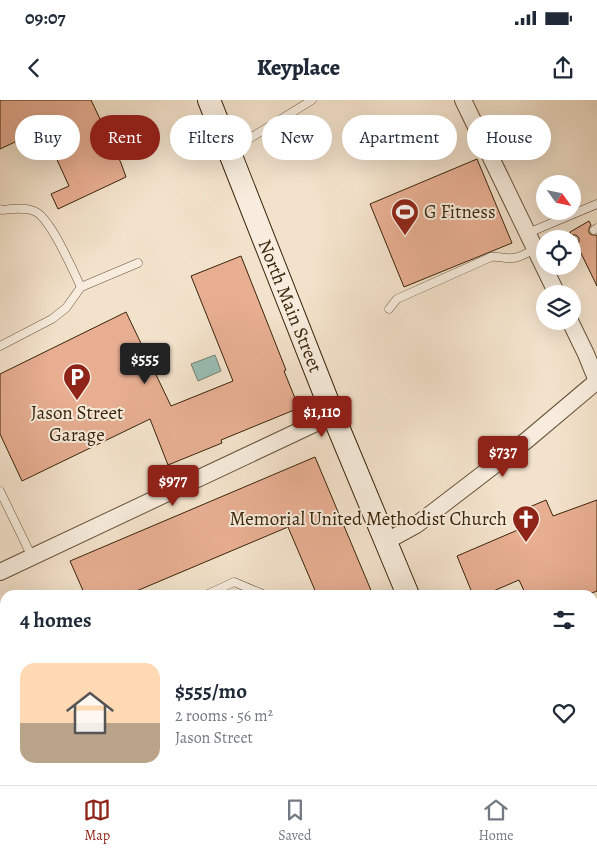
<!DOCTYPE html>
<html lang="en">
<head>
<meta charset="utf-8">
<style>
	body { margin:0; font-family:Alegreya,serif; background:#f2f2f3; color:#1f2937; height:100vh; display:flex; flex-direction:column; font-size:19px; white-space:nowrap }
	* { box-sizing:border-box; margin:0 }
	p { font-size:16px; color:#747a83 }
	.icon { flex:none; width:28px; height:28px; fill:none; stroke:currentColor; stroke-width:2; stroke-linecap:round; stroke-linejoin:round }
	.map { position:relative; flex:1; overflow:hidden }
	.panel { position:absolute; left:0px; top:490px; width:598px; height:195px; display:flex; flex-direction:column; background:#fff; border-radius:15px 15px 0 0; box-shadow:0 5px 20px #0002 }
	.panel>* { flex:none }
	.top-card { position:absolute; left:15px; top:15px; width:568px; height:45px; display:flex; gap:10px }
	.needle { width:32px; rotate:123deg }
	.buttons { position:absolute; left:536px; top:75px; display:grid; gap:10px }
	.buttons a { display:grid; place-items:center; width:45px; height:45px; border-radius:50%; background:#fff; box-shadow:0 5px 20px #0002; font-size:25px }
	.price { position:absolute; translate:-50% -42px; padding:0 11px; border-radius:5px; background:#8f2418; color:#fff; font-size:16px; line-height:32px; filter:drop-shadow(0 1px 2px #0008) }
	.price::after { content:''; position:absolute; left:50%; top:30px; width:15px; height:11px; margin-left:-8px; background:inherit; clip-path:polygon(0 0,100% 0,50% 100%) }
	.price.selected { background:#222; color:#fff }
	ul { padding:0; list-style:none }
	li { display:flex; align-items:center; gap:15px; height:125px; padding:0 20px }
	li+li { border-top:1px solid #e0e1e3 }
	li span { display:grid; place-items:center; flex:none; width:140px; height:100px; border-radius:15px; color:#555 }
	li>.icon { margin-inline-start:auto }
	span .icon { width:60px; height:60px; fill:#fffc; stroke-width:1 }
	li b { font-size:21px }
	h2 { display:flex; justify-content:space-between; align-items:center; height:60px; padding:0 20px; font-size:21px }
	.tag { padding:0 18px; border-radius:22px; background:#fff; box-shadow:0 5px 20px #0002; font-size:18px; line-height:45px }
	.tag.selected { background:#8f2418; color:#fff }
	.status { display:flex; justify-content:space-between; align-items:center; height:35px; padding:0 25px; background:#fff; direction:ltr }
	.status svg { height:14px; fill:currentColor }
	header { display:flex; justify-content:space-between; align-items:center; height:65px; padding:0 20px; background:#fff; font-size:22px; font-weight:800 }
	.dock { display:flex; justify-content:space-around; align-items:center; height:70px; border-top:1px solid #e0e1e3; background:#fff; font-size:14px; color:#747a83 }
	.dock a { display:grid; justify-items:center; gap:2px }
	.dock .selected { color:#8f2418 }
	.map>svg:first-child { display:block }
	.water { fill:#9bbeb4; stroke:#748170 }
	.building { fill:#e7ae92; stroke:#3a2509 }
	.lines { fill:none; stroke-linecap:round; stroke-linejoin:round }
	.service-casing { stroke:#68543a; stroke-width:9 }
	.minor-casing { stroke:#68543a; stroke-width:18 }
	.secondary-casing { stroke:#3a2509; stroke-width:24 }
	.service { stroke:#f7ecdd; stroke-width:8 }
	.minor { stroke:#f7ecdd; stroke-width:16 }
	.secondary { stroke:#f7ecdd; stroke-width:22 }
	.labels { text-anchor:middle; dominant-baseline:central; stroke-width:4; stroke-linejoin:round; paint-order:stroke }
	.poi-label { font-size:19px; fill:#3a2509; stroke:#f7ecdd; text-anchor:start }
	.street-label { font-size:19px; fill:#3a2509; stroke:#f7ecdd }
</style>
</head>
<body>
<div class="status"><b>09:07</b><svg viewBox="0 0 49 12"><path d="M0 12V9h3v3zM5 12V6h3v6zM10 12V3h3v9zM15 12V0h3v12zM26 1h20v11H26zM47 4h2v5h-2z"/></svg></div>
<header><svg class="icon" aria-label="back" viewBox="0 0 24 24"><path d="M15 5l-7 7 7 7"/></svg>Keyplace<svg class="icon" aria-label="share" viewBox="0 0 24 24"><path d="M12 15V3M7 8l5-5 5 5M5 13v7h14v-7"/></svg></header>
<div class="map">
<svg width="597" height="685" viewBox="0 0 597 685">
	<rect width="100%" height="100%" fill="#f3e2cb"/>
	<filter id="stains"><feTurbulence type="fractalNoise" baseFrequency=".004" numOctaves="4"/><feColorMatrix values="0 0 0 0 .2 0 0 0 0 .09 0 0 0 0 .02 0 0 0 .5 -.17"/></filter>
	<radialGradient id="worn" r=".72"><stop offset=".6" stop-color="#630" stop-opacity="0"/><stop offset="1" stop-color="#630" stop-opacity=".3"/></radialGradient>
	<polygon class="water" points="215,255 221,271 198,281 191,264"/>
	<g class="building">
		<polygon points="0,0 91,0 121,63 126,77 58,109 51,94 69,86 43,29 0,49"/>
		<polygon points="477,59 512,143 404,187 370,104"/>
		<polygon points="589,121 591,125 589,128 589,133 592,135 596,135 597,136 597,186 577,145 579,142 579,138 576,135 571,135 570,132"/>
		<polygon points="241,156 286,270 284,271 299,308 221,340 222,343 168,365 150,319 22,381 0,334 0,274 126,212 171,306 233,281 191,176"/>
		<polygon points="315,357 373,495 317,495 288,427 127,495 85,495 70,461"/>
		<polygon points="546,400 553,416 597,400 597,491 587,495 526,495 519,480 484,495 473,495 457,456 520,429 513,414"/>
	</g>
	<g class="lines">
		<g class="service-casing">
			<g id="service">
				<polyline points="231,50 312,0"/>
				<path d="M0 109 2 110C13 109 24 107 34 111 50 116 73 171 81 187"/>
				<polyline points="594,130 597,128"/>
				<polyline points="528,133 597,104"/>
				<polyline points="572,140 574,140"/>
				<path d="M389 209 397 199 491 157C499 156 505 159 512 158 520 158 528 152 535 149"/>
				<polyline points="0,246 52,219 66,208 81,187 138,163"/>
				<polyline points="0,391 32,457"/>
				<polyline points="206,495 234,482 265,495"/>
				<polyline points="592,560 597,558"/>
				<polyline points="0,588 5,586"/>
				<polyline points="592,659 597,657"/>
				<polyline points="358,680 360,685"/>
				<polyline points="548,685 552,680"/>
			</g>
		</g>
		<g class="minor-casing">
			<g id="minor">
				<polyline points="463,0 557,194"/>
				<polyline points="570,221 586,254 597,281"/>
				<polyline points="385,442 416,425 432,413 527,340 597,281"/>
				<polyline points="0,472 333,315"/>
			</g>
		</g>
		<g class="secondary-casing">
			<g id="secondary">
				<polyline points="209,0 333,315 408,495"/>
				<polyline points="485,680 487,685"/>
			</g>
		</g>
		<use href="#service" class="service"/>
		<use href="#minor" class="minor"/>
		<use href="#secondary" class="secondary"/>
	</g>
	<defs>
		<g id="stadium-pin" transform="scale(1.4375)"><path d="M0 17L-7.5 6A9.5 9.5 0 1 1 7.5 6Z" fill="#8f2418" stroke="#f7ecdd"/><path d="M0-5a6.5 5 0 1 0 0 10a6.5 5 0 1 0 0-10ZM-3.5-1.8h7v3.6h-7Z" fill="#fff"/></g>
		<g id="parking-pin" transform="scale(1.4375)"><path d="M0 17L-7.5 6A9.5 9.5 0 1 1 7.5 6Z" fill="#8f2418" stroke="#f7ecdd"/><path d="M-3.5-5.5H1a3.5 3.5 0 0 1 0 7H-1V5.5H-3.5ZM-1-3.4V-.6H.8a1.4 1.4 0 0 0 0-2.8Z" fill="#fff"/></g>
		<g id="church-pin" transform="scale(1.4375)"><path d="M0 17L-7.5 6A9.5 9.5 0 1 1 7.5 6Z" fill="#8f2418" stroke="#f7ecdd"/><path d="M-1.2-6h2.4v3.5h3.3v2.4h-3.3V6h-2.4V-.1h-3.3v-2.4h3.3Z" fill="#fff"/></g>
	</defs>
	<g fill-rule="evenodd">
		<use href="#stadium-pin" x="405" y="112"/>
		<use href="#parking-pin" x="77" y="277"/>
		<use href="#church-pin" x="526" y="419"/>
	</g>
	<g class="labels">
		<g class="poi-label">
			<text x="424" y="112">G Fitness</text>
			<text x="77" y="313" text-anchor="middle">Jason Street<tspan x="77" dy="22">Garage</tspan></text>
			<text x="507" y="419" text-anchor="end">Memorial United Methodist Church</text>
		</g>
		<g class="street-label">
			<text transform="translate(290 206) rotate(68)">North Main Street</text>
		</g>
	</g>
	<rect width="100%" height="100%" filter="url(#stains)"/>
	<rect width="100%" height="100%" fill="url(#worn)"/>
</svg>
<div class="buttons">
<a><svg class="needle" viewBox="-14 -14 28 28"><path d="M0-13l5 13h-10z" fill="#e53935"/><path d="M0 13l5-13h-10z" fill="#747a83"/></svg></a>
<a><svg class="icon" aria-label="locate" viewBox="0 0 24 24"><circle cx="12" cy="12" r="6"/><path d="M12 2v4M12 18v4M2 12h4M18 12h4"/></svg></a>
<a><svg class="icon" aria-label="layers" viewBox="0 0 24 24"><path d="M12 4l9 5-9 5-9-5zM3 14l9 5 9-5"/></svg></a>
</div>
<b class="price selected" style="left:145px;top:285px">$555</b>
<b class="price" style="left:322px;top:338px">$1,110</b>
<b class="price" style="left:503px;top:378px">$737</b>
<b class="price" style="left:173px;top:407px">$977</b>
<div class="top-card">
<a class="tag">Buy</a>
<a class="tag selected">Rent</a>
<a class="tag">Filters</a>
<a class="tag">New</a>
<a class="tag">Apartment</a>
<a class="tag">House</a>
</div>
<section class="panel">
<h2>4 homes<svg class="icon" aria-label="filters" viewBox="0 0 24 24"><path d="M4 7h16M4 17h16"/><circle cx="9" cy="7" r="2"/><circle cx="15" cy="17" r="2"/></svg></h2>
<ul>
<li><span style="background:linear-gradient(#ffd9b3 60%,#b9a48a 0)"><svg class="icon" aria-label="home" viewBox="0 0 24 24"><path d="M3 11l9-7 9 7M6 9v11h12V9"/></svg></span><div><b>$555/mo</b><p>2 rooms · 56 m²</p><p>Jason Street</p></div><svg class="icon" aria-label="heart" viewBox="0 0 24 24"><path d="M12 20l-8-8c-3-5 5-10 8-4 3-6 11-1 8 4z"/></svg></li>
</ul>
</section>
</div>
<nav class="dock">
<a class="selected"><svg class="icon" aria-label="map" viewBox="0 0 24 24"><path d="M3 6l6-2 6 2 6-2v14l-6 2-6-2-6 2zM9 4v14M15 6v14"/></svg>Map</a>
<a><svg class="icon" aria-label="saved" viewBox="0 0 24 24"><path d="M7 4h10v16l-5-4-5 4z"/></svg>Saved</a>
<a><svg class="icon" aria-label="home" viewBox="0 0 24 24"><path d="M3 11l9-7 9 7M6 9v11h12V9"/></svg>Home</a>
</nav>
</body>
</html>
